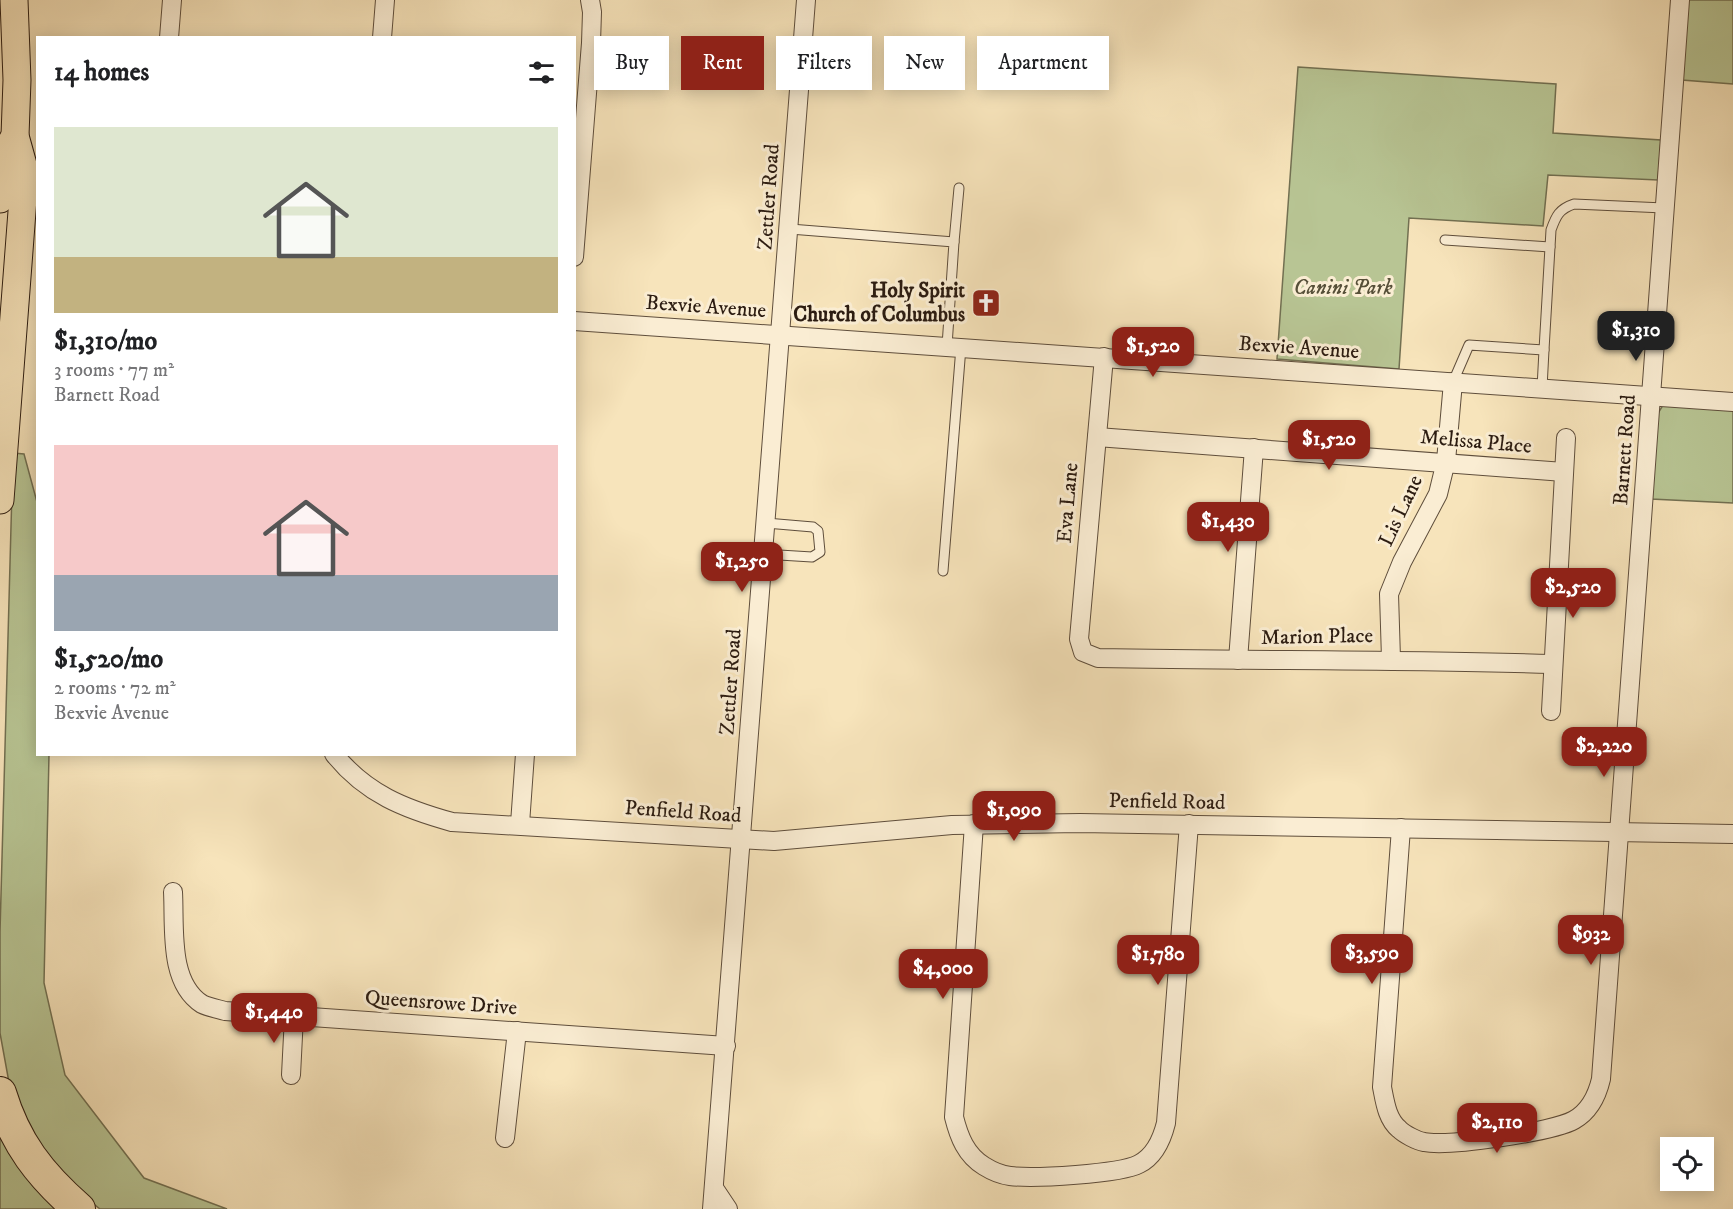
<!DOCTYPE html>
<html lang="en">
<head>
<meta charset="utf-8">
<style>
	body { margin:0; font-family:"IM FELL DW Pica",serif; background:#f2f2f2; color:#202124; height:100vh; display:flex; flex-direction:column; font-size:22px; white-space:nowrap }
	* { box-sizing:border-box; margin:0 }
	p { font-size:20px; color:#757577 }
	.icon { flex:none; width:33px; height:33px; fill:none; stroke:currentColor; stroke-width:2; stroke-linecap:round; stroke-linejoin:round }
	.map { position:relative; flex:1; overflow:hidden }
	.sheet { position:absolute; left:36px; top:36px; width:540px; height:720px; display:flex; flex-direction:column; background:#fff; border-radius:0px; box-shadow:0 3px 15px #0003 }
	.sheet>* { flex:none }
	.top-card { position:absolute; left:594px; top:36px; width:570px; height:54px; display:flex; gap:12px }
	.tools { position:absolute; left:1660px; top:1137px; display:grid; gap:12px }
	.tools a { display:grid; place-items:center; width:54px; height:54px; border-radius:0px; background:#fff; box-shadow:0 3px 15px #0003; font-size:30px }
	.price { position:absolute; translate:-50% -51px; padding:0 14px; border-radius:12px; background:#8f2418; color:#fff; font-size:20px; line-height:39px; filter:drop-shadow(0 2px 3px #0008) }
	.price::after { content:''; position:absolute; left:50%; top:36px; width:18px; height:14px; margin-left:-9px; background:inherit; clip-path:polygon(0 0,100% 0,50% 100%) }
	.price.active { background:#222; color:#fff }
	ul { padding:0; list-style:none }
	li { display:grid; align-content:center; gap:12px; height:318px; padding:0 18px }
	li span { display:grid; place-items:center; height:186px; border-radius:0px; color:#555 }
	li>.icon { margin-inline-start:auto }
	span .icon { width:108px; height:108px; fill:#fffc; stroke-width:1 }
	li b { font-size:26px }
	h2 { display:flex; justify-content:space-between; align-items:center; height:72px; padding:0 18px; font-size:26px }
	.pill { padding:0 21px; border-radius:0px; background:#fff; box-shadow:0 3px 15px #0003; font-size:21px; line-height:54px }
	.pill.active { background:#8f2418; color:#fff }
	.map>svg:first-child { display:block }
	.green { fill:#b8c594; stroke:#727052; stroke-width:1.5 }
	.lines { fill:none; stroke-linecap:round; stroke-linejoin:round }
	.service-casing { stroke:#5f4e3c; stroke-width:11 }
	.minor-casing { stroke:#5f4e3c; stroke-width:20 }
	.primary-casing { stroke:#2c1c11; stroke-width:29 }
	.motorway-casing { stroke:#2c1c11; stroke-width:34 }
	.service { stroke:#faedd3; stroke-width:9 }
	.minor { stroke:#faedd3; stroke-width:18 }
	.primary { stroke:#f7e4bb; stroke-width:27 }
	.motorway { stroke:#f7e4bb; stroke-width:32 }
	.labels { text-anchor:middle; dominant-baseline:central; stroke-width:6; stroke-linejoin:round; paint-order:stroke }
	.street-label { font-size:21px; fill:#2c1c11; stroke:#faedd3 }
	.park-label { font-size:21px; font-style:italic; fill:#564f38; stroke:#faedd3 }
	.poi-label { font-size:21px; font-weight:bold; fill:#2c1c11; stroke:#faedd3; text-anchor:end }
</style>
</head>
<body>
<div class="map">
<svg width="1733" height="1209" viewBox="0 0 1733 1209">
	<rect width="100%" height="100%" fill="#f7e4bb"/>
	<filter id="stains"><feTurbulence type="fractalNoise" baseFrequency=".00333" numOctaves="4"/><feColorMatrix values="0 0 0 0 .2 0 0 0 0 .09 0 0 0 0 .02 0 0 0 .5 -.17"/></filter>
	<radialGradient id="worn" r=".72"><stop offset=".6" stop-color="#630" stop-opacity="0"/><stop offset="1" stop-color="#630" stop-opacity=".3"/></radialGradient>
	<g class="green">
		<polygon points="1688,0 1733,0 1733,84 1682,80"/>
		<polygon points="1298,67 1556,84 1553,133 1661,140 1658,180 1548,175 1543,226 1409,218 1399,369 1277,359"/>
		<polygon points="1663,405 1733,407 1733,503 1651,499 1657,415"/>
		<polygon points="13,453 24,454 37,502 38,754 49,755 44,983 65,1075 144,1178 227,1209 100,1209 74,1188 46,1158 10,1088 0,1033 0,932"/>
		<polygon points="0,1116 69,1209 0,1209"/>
	</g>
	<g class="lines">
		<g class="service-casing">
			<g id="service">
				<polyline points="790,229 954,242 947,346"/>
				<polyline points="1445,240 1550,247"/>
				<polyline points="954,242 959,188"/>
				<path d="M1453 382 1469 345 1544 350 1551 230C1556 216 1559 209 1574 204L1664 208"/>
				<polyline points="1542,388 1544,350"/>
				<polyline points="763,554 812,557 820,552 818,531 813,527 766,523"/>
				<polyline points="943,571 961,347"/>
			</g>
		</g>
		<g class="minor-casing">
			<g id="minor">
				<polyline points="169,38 172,0"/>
				<polyline points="382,38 385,0"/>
				<polyline points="574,257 591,43 592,12 590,0"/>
				<polyline points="574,321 1733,402"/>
				<path d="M1104 357 1079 639 1083 652 1098 658C1250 661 1401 659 1553 664"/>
				<polyline points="1097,437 1564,472"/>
				<polyline points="1391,659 1389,594 1402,562 1438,494 1446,461 1453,382"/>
				<polyline points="1238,660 1254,448"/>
				<polyline points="1551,711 1566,438"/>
				<path d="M334 754C366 794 405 809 452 822L774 841 952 825 1080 823 1733 834"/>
				<polyline points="520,824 525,754"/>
				<path d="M974 824 954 1117C959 1137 966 1155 984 1166 992 1171 1002 1175 1010 1176 1033 1179 1120 1174 1139 1164 1155 1156 1162 1139 1166 1123L1189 824"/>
				<path d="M1401 828 1382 1087C1385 1102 1387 1119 1399 1129 1404 1134 1417 1141 1424 1142 1448 1147 1553 1132 1574 1120 1590 1111 1597 1096 1601 1079L1680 0"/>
				<path d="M173 892C175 927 168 982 202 1004 208 1007 218 1009 225 1011L726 1046"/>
				<polyline points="291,1075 294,1016"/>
				<polyline points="505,1138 517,1031"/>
				<polyline points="714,1188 728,1209"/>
				<polyline points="712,1209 806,0"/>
			</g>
		</g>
		<g class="primary-casing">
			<g id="primary">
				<polyline points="0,199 3,156 15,136"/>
				<polyline points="0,500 25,172 15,136 17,80 14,0"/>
			</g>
		</g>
		<g class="motorway-casing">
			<path id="motorway" d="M0 1093C15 1143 40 1175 79 1209"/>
		</g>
		<use href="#service" class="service"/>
		<use href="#minor" class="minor"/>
		<use href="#primary" class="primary"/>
		<use href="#motorway" class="motorway"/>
	</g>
	<defs>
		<g id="church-square" transform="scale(1.5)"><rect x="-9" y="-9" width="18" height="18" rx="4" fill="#8f2418" stroke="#faedd3"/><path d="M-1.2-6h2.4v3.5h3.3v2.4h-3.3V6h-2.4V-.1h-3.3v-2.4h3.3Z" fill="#fff"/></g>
	</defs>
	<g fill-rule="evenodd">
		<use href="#church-square" x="986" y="303"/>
	</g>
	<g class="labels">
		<g class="street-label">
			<text transform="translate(769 197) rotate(-86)">Zettler Road</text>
			<text transform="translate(706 307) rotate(4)">Bexvie Avenue</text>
			<text transform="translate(1299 348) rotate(4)">Bexvie Avenue</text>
			<text transform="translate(1476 442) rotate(5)">Melissa Place</text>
			<text transform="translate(1625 450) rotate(-86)">Barnett Road</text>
			<text transform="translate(1068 503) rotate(-85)">Eva Lane</text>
			<text transform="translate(1401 511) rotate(-65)">Lis Lane</text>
			<text transform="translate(1317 637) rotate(-1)">Marion Place</text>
			<text transform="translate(731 682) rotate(-86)">Zettler Road</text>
			<text transform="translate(1167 802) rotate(1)">Penfield Road</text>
			<text transform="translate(683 812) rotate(4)">Penfield Road</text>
			<text transform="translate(441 1003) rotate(4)">Queensrowe Drive</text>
		</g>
		<g class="park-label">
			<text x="1343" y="288">Canini Park</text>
		</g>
		<g class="poi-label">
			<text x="965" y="291">Holy Spirit<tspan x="965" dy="24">Church of Columbus</tspan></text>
		</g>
	</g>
	<rect width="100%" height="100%" filter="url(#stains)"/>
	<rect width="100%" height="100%" fill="url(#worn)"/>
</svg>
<div class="tools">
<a><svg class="icon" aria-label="locate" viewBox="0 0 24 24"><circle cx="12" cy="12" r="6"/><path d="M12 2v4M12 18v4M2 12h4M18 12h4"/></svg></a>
</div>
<b class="price active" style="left:1636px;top:362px">$1,310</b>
<b class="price" style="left:1153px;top:378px">$1,520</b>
<b class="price" style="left:1329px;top:471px">$1,520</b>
<b class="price" style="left:1228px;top:553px">$1,430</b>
<b class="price" style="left:742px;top:593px">$1,250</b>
<b class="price" style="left:1573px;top:619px">$2,520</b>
<b class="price" style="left:1604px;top:778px">$2,220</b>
<b class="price" style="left:1014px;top:842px">$1,090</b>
<b class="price" style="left:1591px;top:966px">$932</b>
<b class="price" style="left:1372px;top:985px">$3,590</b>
<b class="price" style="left:1158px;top:986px">$1,780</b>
<b class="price" style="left:943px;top:1000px">$4,000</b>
<b class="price" style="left:274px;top:1044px">$1,440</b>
<b class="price" style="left:1497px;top:1154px">$2,110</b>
<div class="top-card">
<a class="pill">Buy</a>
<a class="pill active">Rent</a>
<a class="pill">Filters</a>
<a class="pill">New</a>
<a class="pill">Apartment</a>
</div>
<section class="sheet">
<h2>14 homes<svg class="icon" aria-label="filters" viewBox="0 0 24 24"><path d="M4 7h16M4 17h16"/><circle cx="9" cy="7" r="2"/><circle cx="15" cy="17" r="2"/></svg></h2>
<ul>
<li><span style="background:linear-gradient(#dfe7d0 70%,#c2b280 0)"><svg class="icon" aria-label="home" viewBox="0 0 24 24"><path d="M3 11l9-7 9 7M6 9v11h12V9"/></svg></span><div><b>$1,310/mo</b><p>3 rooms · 77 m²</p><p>Barnett Road</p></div></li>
<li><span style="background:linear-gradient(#f6c9c9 70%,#9aa5b1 0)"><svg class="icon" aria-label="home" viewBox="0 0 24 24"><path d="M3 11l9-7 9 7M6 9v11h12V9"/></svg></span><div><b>$1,520/mo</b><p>2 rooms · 72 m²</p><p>Bexvie Avenue</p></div></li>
</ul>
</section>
</div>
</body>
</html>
